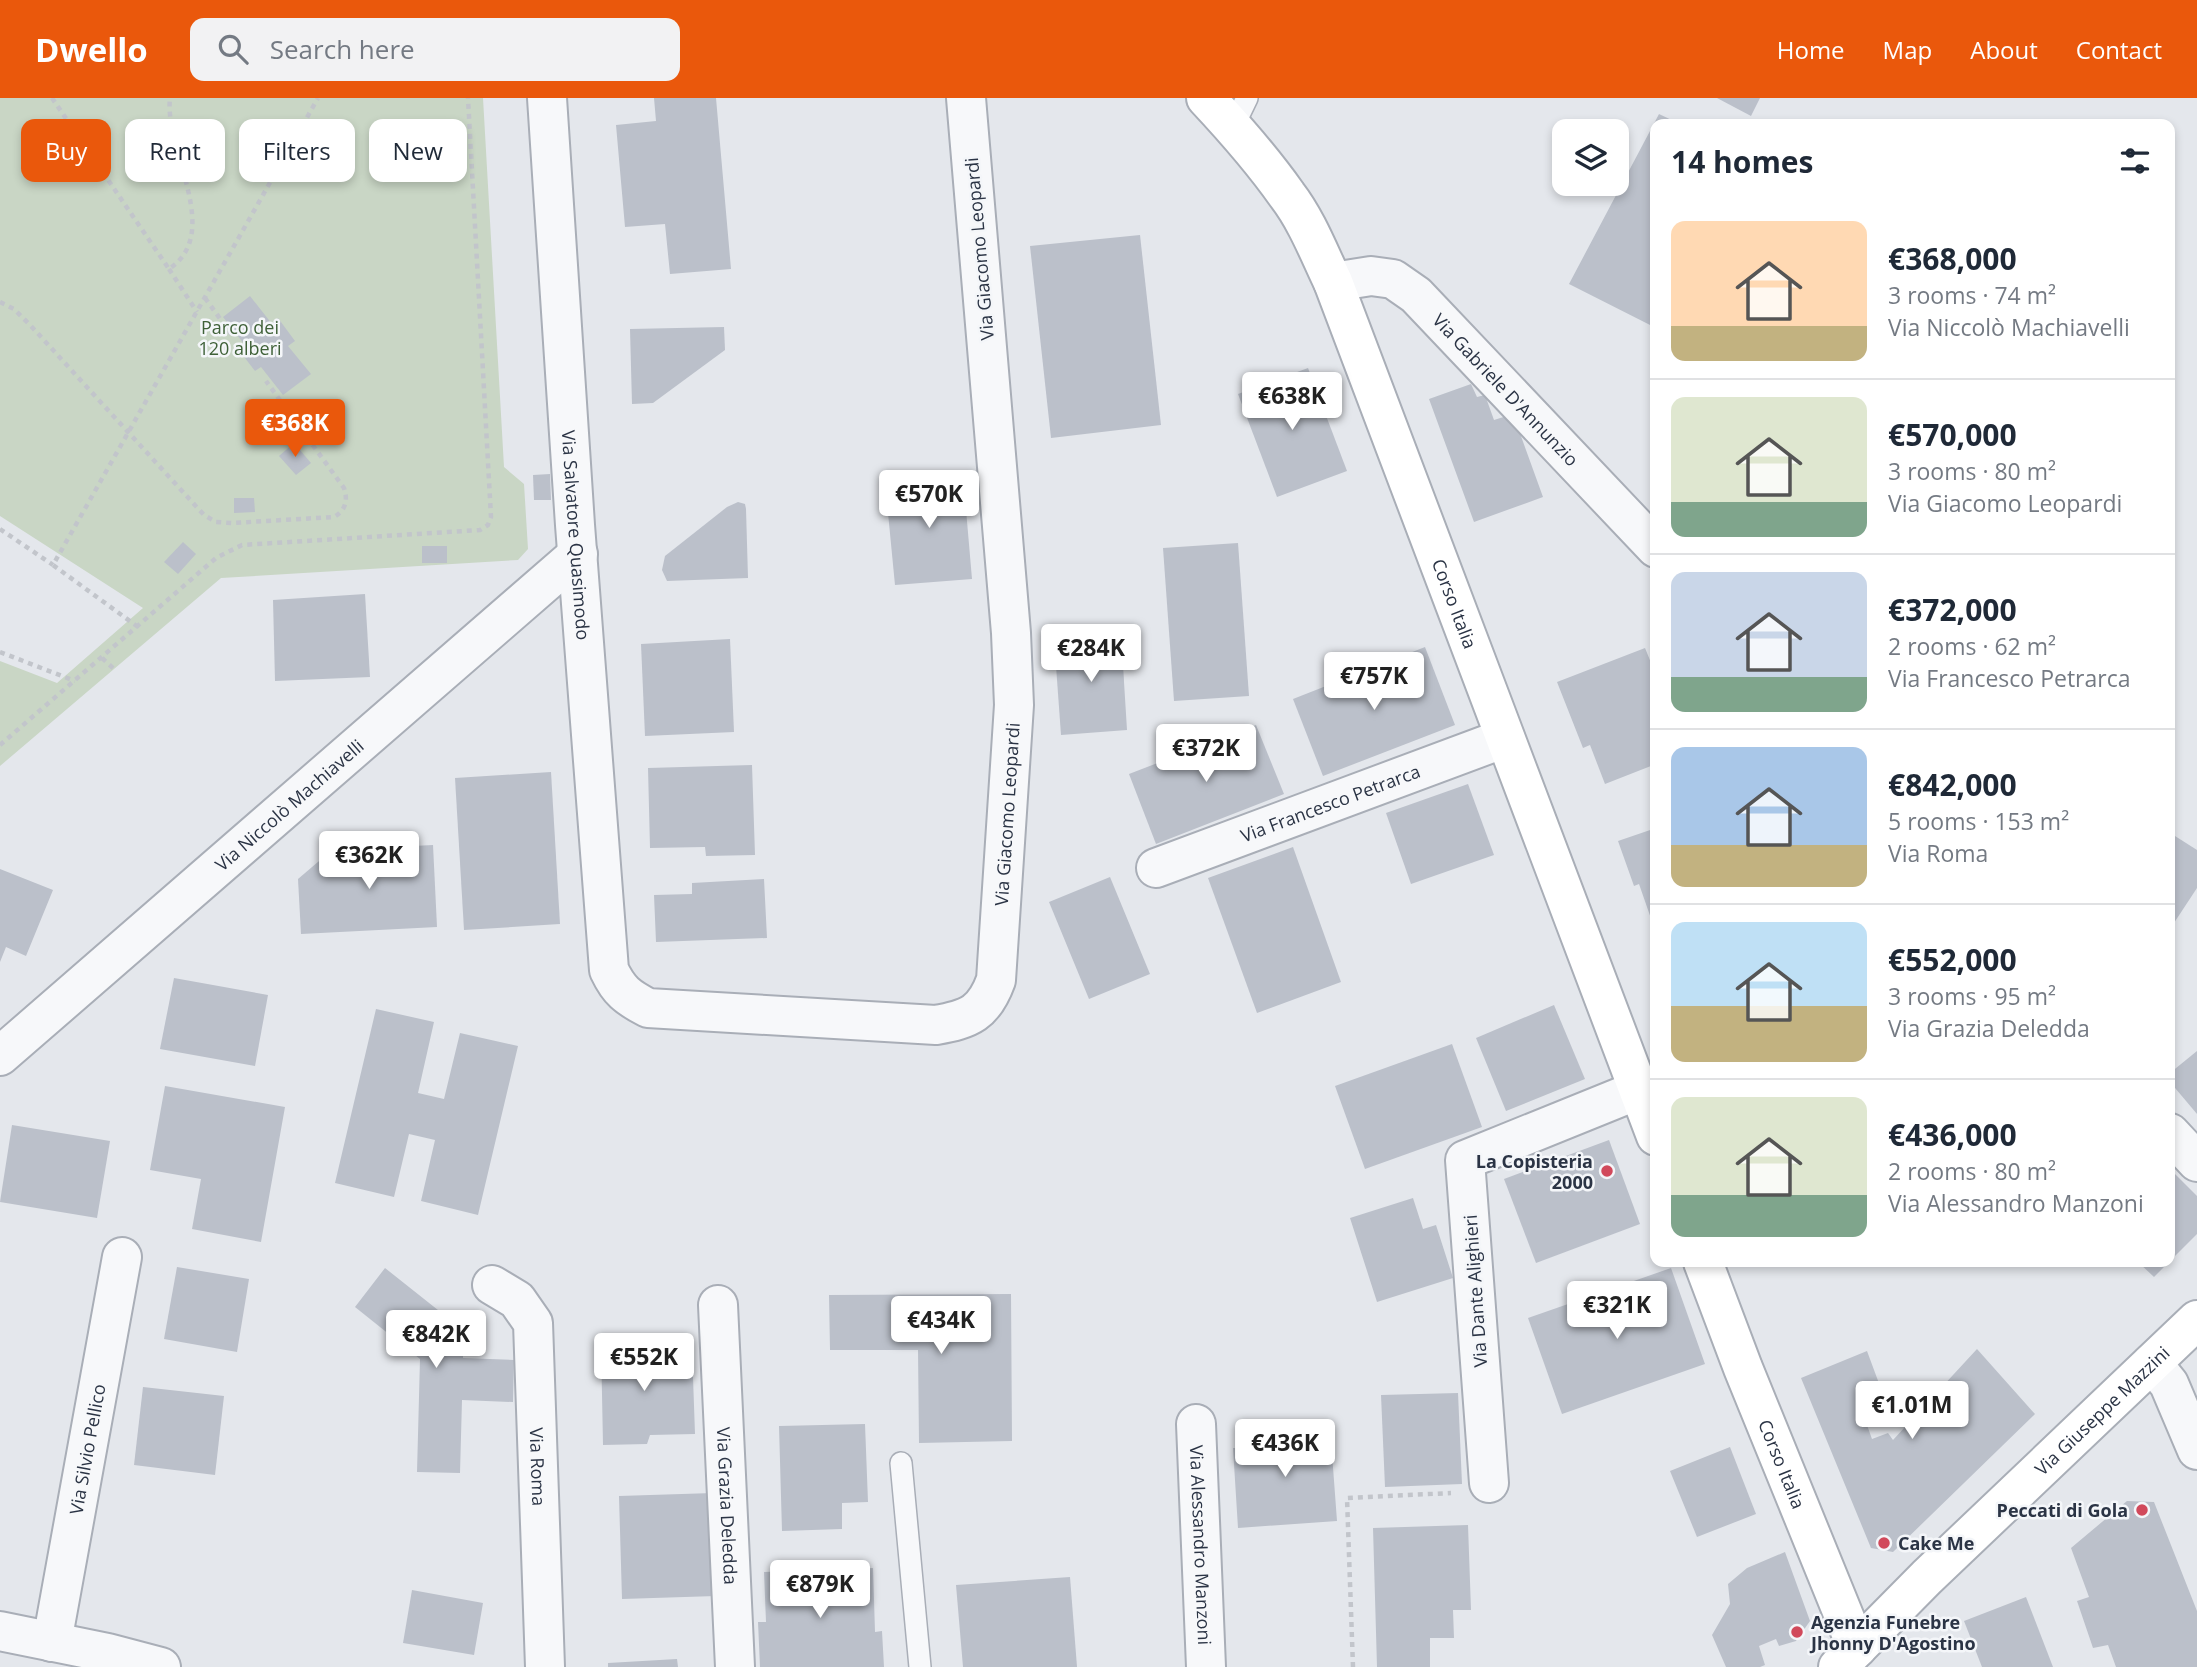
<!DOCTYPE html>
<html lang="en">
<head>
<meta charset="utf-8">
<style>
	body { margin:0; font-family:"Open Sans",sans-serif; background:#f2f2f3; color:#1f2937; height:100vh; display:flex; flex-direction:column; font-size:26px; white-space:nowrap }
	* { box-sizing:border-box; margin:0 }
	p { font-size:23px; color:#747a83 }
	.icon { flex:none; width:38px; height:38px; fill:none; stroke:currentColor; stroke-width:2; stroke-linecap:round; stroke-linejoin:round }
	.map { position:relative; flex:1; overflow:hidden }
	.panel { position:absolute; left:1650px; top:21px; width:525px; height:1148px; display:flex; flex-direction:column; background:#fff; border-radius:14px; box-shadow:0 4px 10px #0003 }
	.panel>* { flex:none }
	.top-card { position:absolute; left:21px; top:21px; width:665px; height:63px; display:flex; gap:14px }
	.buttons { position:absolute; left:1552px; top:21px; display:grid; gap:14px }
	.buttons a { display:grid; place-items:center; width:77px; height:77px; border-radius:14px; background:#fff; box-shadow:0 4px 10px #0003; font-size:35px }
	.price { position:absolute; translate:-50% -60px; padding:0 16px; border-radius:7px; background:#fff; color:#222; font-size:23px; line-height:46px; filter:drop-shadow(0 2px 4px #0008) }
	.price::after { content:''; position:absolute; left:50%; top:42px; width:21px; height:16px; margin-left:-10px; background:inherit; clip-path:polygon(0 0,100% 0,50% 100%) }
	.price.active { background:#ea580c; color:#fff }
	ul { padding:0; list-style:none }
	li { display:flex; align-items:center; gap:21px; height:175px; padding:0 21px }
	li+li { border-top:2px solid #e0e1e3 }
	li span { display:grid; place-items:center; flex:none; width:196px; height:140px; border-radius:14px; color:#555 }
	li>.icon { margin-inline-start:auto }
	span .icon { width:84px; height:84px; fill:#fffc; stroke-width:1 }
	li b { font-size:30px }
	h2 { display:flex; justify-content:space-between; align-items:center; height:84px; padding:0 21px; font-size:30px }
	.chip { padding:0 24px; border-radius:14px; background:#fff; box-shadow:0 4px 10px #0003; font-size:24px; line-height:63px }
	.chip.active { background:#ea580c; color:#fff }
	header { display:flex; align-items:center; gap:42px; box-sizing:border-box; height:98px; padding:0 35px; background:#ea580c; color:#fff }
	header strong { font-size:33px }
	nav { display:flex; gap:38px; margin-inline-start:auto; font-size:24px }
	.search { width:490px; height:63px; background:#f2f2f3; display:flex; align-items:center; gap:18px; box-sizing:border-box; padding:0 24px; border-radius:14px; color:#747a83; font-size:26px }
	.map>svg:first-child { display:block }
	.green { fill:#c9d6c5 }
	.building { fill:#bbc0ca }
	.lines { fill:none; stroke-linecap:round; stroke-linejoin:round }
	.lane-casing { stroke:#a9aeb7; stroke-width:24 }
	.street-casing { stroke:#a9aeb7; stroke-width:42 }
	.secondary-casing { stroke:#a9aeb7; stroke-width:42 }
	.path { stroke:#c2c5cb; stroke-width:4.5; stroke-dasharray:5 5; stroke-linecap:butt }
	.lane { stroke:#f7f8fa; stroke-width:21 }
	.street { stroke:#f7f8fa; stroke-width:38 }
	.secondary { stroke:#fff; stroke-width:38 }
	.poi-dot { fill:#d1495b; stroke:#f4f6f9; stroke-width:2.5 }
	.labels { text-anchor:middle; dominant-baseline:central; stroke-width:5; stroke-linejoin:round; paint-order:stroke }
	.street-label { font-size:18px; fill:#2b3445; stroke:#f4f6f9 }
	.park-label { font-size:18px; fill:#3f6138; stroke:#f4f6f9 }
	.poi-label { font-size:18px; font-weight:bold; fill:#2b3445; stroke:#f4f6f9; text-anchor:end }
</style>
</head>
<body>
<header>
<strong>Dwello</strong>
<div class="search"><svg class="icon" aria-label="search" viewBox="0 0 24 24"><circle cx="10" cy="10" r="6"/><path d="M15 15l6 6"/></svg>Search here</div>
<nav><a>Home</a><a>Map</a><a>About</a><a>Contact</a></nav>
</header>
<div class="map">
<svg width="2197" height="1569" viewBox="0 0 2197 1569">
	<rect width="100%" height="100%" fill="#e4e7ec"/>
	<polygon class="green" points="0,0 483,0 504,369 524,386 528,451 518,462 221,480 0,668 0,563 57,585 143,510 0,418"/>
	<g class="building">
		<polygon points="654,0 716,0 731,171 670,176 665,126 625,129 616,27 656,23"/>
		<polygon points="1717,0 1760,0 1751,18"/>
		<polygon points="1659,16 1680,26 1656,26 1656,230 1569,186"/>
		<polygon points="1140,137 1161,327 1051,340 1030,148"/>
		<polygon points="250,198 272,226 278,220 295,243 288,248 311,276 283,297 261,269 255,273 238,251 244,246 223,219"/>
		<polygon points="724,229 725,252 653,305 632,306 630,231"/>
		<polygon points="1308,270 1347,373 1277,399 1238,296"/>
		<polygon points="1471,286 1477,299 1485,297 1494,322 1513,316 1543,399 1474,424 1429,301"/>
		<polygon points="294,345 311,365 296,377 279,358"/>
		<polygon points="550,376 551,402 534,402 533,377"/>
		<polygon points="963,377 972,481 895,487 885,384"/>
		<polygon points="234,400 254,400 255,414 234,415"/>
		<polygon points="738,404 745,406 746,411 748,480 667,483 662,472 665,458 727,409"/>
		<polygon points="183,444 196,456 178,476 164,464"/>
		<polygon points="1238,445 1249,598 1174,603 1163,450"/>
		<rect x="422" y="448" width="25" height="17"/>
		<polygon points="365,496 370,579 275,583 273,502"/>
		<polygon points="1121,535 1127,632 1061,637 1054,540"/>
		<polygon points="730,541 734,634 645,638 641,546"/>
		<polygon points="1425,549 1455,627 1323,678 1293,601"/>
		<polygon points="1645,550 1656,577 1656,666 1605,686 1590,647 1583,650 1557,584"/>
		<polygon points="1256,627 1284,696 1156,746 1129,676"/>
		<polygon points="752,667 755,757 706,758 705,749 650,750 648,670"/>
		<polygon points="551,674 560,826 464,832 455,680"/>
		<polygon points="1468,686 1494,757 1411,786 1386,715"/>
		<polygon points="1656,730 1656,832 1655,832 1639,786 1634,788 1618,743"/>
		<polygon points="2175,738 2197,752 2197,790 2170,831 2170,746"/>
		<polygon points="433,747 437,829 301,836 298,781 332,752"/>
		<polygon points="1293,749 1341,884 1257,915 1208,780"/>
		<polygon points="0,771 53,792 26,858 6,849 0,864"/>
		<polygon points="1110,779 1150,876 1089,901 1049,804"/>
		<polygon points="764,781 767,840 656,844 654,797 692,796 692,785"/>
		<polygon points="174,880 268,897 255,968 160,951"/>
		<polygon points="1554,907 1585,981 1506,1013 1476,940"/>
		<polygon points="376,911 434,924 418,995 444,1001 460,935 518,948 478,1117 421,1103 435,1042 409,1036 394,1099 335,1085"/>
		<polygon points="1452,946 1482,1029 1365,1071 1335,988"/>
		<polygon points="2197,953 2197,1016 2170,984 2170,975"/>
		<polygon points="165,988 285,1009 261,1144 192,1131 201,1081 150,1072"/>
		<polygon points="12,1027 110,1043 97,1120 0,1104"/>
		<polygon points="1609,1042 1640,1126 1536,1165 1504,1081"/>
		<polygon points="2170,1071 2197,1098 2197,1136 2170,1163"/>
		<polygon points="1413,1100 1423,1131 1436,1127 1453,1180 1377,1204 1350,1120"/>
		<polygon points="2138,1164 2169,1164 2154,1179"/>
		<polygon points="177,1169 249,1181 237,1254 164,1241"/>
		<polygon points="385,1170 443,1216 442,1235 463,1236 463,1260 514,1262 513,1304 462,1302 460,1375 417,1374 420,1261 355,1209"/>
		<polygon points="1671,1170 1705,1266 1562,1316 1528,1220"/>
		<polygon points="1011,1196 1012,1343 919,1345 918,1252 830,1252 829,1197"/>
		<polygon points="678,1244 679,1279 693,1279 695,1336 650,1337 647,1346 603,1347 601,1246"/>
		<polygon points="1977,1251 2035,1316 1893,1454 1871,1450 1801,1280 1867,1253 1887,1307 1863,1316 1872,1341 1888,1335 1893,1342"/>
		<polygon points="143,1289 224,1298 215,1377 134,1367"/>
		<polygon points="1458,1295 1462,1386 1385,1389 1381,1297"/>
		<polygon points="865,1326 868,1404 842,1405 842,1431 782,1433 779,1328"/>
		<polygon points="1330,1329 1337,1423 1238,1430 1233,1350 1246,1350 1253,1335"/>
		<polygon points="1730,1349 1756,1416 1697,1439 1670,1373"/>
		<polygon points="713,1395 716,1498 622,1501 619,1398"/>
		<polygon points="2127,1403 2154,1404 2197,1513 2197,1569 2116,1569 2108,1547 2093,1550 2077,1503 2089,1499 2071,1450"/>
		<polygon points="1468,1427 1471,1512 1453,1512 1454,1540 1430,1540 1430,1569 1377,1569 1373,1430"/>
		<polygon points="1785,1454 1810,1523 1796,1543 1779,1548 1776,1541 1759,1548 1765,1567 1760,1569 1726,1569 1712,1537 1730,1506 1728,1486 1747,1470"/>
		<polygon points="873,1470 875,1534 882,1533 884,1569 760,1569 758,1524 766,1524 764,1474"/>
		<polygon points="1070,1479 1077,1569 963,1569 956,1487"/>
		<polygon points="412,1492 483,1505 474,1557 403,1545"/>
		<polygon points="2026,1499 2053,1569 1982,1569 1964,1523"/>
		<polygon points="677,1561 678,1569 608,1569 608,1565"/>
	</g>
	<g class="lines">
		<g class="lane-casing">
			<g id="lane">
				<polyline points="1233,29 1247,0"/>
				<polyline points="901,1365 920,1569"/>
			</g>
		</g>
		<g class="street-casing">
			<g id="street">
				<path id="s1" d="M547 0 575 427 609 872C619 893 627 899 648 910L936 927C970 921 984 915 996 882L1014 607 1011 535 966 0"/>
				<path id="s2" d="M1333 184 1371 178 1393 181 1416 197 1656 450"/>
				<path id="s3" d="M1156 770 1505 640"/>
				<path id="s4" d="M0 958 578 456"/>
				<polyline points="2170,1035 2197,1064"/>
				<path id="s5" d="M492 1187 517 1202 533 1225 545 1569"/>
				<path id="s6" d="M718 1207 735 1569"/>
				<polyline points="2152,1265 2169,1286 2197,1352"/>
				<path id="s7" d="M1196 1326 1206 1569"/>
				<polyline points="1489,1385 1465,1062 1638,992"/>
				<polyline points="0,1533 108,1555 161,1569"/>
				<path id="s8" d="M52 1544 122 1159"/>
			</g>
		</g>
		<g class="secondary-casing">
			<g id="secondary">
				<path id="s9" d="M1206 0C1235 31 1263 63 1287 97 1307 123 1319 155 1333 184L1656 1038"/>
				<path id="s10" d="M1703 1164 1743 1270 1857 1550"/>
				<path id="s11" d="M1838 1569 1927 1479 2197 1222"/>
			</g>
		</g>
		<g class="path">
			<path d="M52 0 169 171C224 134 164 53 170 0"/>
			<polyline points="169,171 197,214"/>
			<polyline points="205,200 234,240"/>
			<path d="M0 204 14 211 31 228 204 417 216 424 232 425 334 419C346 412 348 402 344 390L266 283"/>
			<polyline points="0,431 53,467"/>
			<polyline points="138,529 53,467 318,0"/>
			<polyline points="0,554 75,583"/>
			<polyline points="102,560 114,571"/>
			<polyline points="0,647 216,460 242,447 480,432 488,427 491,419 468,0"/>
			<polyline points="1353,1569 1347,1400 1451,1395"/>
		</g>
		<use href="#lane" class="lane"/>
		<use href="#street" class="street"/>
		<use href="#secondary" class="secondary"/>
	</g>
	<g class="poi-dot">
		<circle cx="1607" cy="1073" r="7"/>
		<circle cx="2142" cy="1412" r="7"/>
		<circle cx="1884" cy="1445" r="7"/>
		<circle cx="1797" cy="1534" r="7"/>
	</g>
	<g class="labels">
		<g class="street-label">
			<text transform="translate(979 151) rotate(-95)">Via Giacomo Leopardi</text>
			<text stroke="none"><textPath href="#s2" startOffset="219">Via Gabriele D'Annunzio</textPath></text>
			<text stroke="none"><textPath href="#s1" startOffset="438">Via Salvatore Quasimodo</textPath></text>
			<text stroke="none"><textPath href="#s9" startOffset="569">Corso Italia</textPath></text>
			<text stroke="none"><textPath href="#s3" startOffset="186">Via Francesco Petrarca</textPath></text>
			<text stroke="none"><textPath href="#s4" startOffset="383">Via Niccolò Machiavelli</textPath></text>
			<text stroke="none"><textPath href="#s1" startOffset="1465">Via Giacomo Leopardi</textPath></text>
			<text transform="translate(1475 1193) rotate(-94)">Via Dante Alighieri</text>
			<text stroke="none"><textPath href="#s11" startOffset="368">Via Giuseppe Mazzini</textPath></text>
			<text stroke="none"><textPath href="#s8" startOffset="196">Via Silvio Pellico</textPath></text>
			<text stroke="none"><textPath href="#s10" startOffset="217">Corso Italia</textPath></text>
			<text stroke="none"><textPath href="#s5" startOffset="201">Via Roma</textPath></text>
			<text stroke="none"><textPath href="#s6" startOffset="201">Via Grazia Deledda</textPath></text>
			<text stroke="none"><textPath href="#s7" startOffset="121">Via Alessandro Manzoni</textPath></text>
		</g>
		<g class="park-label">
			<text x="240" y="229">Parco dei<tspan x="240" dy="21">120 alberi</tspan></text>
		</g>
		<g class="poi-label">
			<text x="1593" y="1063">La Copisteria<tspan x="1593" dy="21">2000</tspan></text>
			<text x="2128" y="1412">Peccati di Gola</text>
			<text x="1898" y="1445" text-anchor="start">Cake Me</text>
			<text x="1811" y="1524" text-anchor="start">Agenzia Funebre<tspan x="1811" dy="21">Jhonny D'Agostino</tspan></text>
		</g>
	</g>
</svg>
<div class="buttons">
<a><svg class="icon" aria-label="layers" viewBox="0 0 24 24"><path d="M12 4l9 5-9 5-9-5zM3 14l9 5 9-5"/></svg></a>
</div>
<b class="price" style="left:1292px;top:334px">€638K</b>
<b class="price active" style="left:295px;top:361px">€368K</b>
<b class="price" style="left:929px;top:432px">€570K</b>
<b class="price" style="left:1091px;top:586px">€284K</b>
<b class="price" style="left:1374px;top:614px">€757K</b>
<b class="price" style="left:1206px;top:686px">€372K</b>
<b class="price" style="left:369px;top:793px">€362K</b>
<b class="price" style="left:1617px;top:1243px">€321K</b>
<b class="price" style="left:941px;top:1258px">€434K</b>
<b class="price" style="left:436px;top:1272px">€842K</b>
<b class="price" style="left:644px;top:1295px">€552K</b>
<b class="price" style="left:1912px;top:1343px">€1.01M</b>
<b class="price" style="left:1285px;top:1381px">€436K</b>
<b class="price" style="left:820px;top:1522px">€879K</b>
<div class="top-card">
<a class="chip active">Buy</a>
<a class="chip">Rent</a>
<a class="chip">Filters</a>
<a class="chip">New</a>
</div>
<section class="panel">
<h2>14 homes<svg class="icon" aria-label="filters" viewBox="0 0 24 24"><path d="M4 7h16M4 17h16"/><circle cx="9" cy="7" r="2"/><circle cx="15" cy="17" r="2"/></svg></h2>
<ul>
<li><span style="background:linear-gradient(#ffd9b3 75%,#c2b280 0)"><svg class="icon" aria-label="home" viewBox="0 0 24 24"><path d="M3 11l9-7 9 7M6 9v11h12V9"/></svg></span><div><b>€368,000</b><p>3 rooms · 74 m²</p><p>Via Niccolò Machiavelli</p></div></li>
<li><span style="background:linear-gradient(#dfe7d0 75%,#7fa58c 0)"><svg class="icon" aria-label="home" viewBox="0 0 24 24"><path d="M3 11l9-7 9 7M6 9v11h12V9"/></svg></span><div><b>€570,000</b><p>3 rooms · 80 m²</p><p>Via Giacomo Leopardi</p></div></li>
<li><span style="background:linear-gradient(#c9d6e8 75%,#7fa58c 0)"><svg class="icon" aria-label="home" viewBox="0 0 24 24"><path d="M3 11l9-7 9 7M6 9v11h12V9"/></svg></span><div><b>€372,000</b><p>2 rooms · 62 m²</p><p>Via Francesco Petrarca</p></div></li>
<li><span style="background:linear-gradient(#a9c7e8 70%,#c2b280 0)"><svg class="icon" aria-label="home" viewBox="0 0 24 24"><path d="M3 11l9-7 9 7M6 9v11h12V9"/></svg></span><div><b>€842,000</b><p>5 rooms · 153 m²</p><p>Via Roma</p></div></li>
<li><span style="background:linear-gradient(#bfe0f5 60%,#c2b280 0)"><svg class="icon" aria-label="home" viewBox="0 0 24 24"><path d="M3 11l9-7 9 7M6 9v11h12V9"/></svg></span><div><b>€552,000</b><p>3 rooms · 95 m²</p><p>Via Grazia Deledda</p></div></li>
<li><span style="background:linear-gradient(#dfe7d0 70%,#7fa58c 0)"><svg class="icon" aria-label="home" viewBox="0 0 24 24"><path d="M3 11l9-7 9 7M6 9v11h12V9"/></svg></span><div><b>€436,000</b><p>2 rooms · 80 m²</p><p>Via Alessandro Manzoni</p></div></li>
</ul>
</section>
</div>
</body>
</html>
